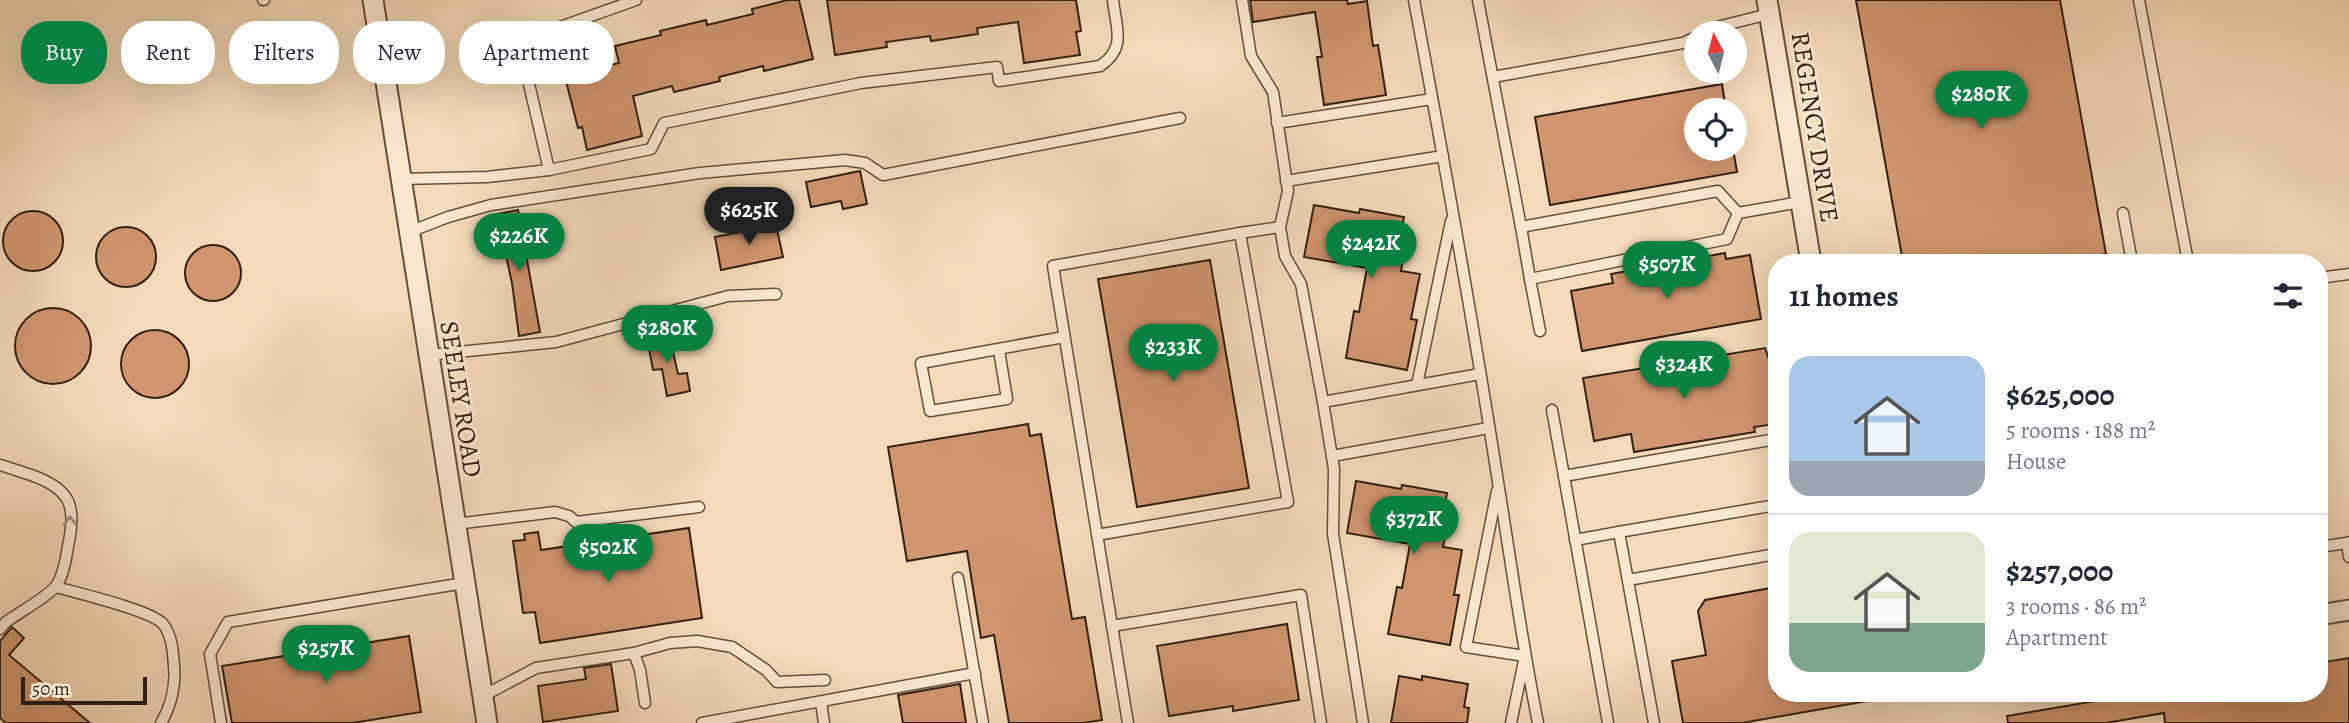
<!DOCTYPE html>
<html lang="en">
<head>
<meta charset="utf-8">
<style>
	body { margin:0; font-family:Alegreya,serif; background:#f2f2f3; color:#1f2937; height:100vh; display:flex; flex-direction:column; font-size:26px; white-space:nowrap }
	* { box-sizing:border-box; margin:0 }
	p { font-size:23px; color:#747a83 }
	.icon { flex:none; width:38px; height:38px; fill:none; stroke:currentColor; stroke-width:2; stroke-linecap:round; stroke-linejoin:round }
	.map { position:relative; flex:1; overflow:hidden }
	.sheet { position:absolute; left:1768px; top:254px; width:560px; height:448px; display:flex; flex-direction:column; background:#fff; border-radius:28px; box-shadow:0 7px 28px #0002 }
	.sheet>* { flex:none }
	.hud { position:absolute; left:21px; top:21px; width:665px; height:63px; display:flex; gap:14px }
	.needle { width:46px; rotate:353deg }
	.buttons { position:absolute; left:1684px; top:21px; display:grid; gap:14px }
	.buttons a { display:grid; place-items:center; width:63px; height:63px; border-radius:50%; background:#fff; box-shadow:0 7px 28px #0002; font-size:35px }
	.scale { position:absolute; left:21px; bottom:18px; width:126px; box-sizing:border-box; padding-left:7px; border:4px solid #322013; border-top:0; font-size:19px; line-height:24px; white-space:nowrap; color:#322013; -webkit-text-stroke:5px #f8e8d2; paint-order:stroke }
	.price { position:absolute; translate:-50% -60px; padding:0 16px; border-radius:24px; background:#0b8043; color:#fff; font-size:23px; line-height:46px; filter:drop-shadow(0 2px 4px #0008) }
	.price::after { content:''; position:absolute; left:50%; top:42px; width:21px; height:16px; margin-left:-10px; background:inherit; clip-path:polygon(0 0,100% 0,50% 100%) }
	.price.current { background:#222; color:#fff }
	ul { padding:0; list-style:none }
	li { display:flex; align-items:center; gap:21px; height:175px; padding:0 21px }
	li+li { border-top:2px solid #e0e1e3 }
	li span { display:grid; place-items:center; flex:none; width:196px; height:140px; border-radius:21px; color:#555 }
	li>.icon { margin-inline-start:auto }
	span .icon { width:84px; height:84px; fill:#fffc; stroke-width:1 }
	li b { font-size:30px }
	h2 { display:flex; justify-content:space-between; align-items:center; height:84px; padding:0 21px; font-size:30px }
	.chip { padding:0 24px; border-radius:28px; background:#fff; box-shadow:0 7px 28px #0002; font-size:24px; line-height:63px }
	.chip.current { background:#0b8043; color:#fff }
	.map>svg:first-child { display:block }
	.building { fill:#d2966f; stroke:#322013; stroke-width:2 }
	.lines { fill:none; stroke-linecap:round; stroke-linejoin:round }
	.lane-casing { stroke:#624f3d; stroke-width:13 }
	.street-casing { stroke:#624f3d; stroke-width:23 }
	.lane { stroke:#f8e8d2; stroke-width:10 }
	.street { stroke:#f8e8d2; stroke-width:19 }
	.oneway { stroke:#9f8e7c }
	.labels { text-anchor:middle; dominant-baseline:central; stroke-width:6; stroke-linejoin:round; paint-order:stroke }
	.street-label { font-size:26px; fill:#322013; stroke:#f8e8d2 }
</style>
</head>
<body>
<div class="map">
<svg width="2349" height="723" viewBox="0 0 2349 723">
	<rect width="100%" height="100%" fill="#f4dcba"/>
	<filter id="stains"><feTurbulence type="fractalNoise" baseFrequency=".00286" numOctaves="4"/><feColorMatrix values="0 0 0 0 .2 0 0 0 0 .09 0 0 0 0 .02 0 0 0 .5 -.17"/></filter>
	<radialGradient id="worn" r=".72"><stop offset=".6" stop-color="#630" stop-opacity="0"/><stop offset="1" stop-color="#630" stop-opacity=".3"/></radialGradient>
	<g class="building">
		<polygon points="788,0 799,0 813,59 764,71 763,66 719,77 720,81 674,92 672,86 633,96 642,136 587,150 582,127 578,128 566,81 587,76 586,71 619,63 615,46 661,35 660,31 706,20 707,25 753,14 752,9"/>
		<polygon points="827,0 1076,0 1081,31 1076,32 1080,55 1024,63 1018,22 977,28 978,34 931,41 930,36 886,42 887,47 835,55"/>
		<polygon points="1250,0 1347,0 1348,4 1367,1 1373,46 1378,45 1386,95 1324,105 1317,57 1322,57 1315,12 1253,22"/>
		<polygon points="1856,0 2060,0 2106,254 2057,262 1903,262"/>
		<polygon points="1722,84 1726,110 1696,110 1696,149 1733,149 1737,172 1550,205 1535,117"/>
		<polygon points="860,171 867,204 843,209 841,201 811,207 806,182"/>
		<polygon points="1314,205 1359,213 1360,209 1404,217 1400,238 1406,239 1401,271 1420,274 1411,319 1417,320 1407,370 1346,358 1354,311 1359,312 1367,268 1304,257"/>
		<polygon points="518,210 540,332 519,336 512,283 497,214"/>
		<circle cx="33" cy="241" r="30"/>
		<polygon points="776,225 783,257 721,270 715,237"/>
		<circle cx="126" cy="257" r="30"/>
		<circle cx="213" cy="273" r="28"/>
		<polygon points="1725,253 1726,259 1750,255 1761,319 1582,351 1571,291 1613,283 1611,274"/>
		<polygon points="1210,260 1249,488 1137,507 1098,279"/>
		<circle cx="53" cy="346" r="38"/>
		<circle cx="155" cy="364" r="34"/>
		<polygon points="669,335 678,374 687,373 690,391 667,396 662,369 653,370 647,338"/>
		<polygon points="1765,348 1773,371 1775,424 1754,427 1755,432 1634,452 1631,434 1594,441 1583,378"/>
		<polygon points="1028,424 1030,436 1041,434 1072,619 1085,617 1102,720 1083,723 1009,723 994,635 981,638 967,551 907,561 888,447"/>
		<polygon points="1356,481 1401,489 1402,485 1447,493 1443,514 1449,515 1443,547 1462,550 1454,595 1459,595 1450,645 1388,634 1397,587 1402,588 1410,544 1347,533"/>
		<polygon points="689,528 702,618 540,643 535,612 523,613 513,541 525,540 524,534 538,532 541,550"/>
		<polygon points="1776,587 1776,693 1872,693 1873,700 1742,723 1683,723 1672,661 1706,655 1698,611 1705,600"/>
		<polygon points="1287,624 1299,700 1233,711 1233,706 1169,716 1157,646"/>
		<polygon points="12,627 24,638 9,655 90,723 6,723 0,718 0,641"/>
		<polygon points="409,636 421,712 352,723 232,723 222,666"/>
		<polygon points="2349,658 2349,723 2165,723 2164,713 2106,723 2008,723 2007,716 2143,693 2319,693 2319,663"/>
		<polygon points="611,664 618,711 543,722 538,686 586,679 584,668"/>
		<polygon points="1399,676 1422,680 1422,676 1468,684 1464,707 1469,708 1467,723 1391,723"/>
		<polygon points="960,684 966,723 903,723 898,695"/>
	</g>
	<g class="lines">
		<g class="lane-casing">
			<g id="lane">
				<polyline points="263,0 264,0"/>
				<polyline points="1242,0 1251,56 1273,92 1288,191 1280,227 1285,256 1301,284 1323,402 1334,469 1333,534 1363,723"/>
				<path d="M1414 0C1444 160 1473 321 1498 482 1511 562 1522 643 1538 723"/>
				<polyline points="1478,0 1521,227 1718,191 1738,213 1800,202"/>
				<polyline points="2139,0 2188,262"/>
				<polyline points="1704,33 1717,27 1769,14"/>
				<polyline points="1493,77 1683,43 1696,37"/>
				<polyline points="1277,123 1432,99"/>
				<path d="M549 170 651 149 664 123 861 83 997 67 999 81 1100 66C1127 48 1116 28 1113 0"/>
				<polyline points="401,179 487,177 549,170 526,71 529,42 560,27 636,0"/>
				<polyline points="1286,181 1443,156"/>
				<polyline points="2123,213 2132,262"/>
				<polyline points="1521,227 1530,279"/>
				<polyline points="409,232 448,217 491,205 700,173 845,160 865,163 883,175 1180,118"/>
				<polyline points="1240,233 1280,227"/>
				<polyline points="2319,278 2349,274"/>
				<polyline points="1540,331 1530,279 1727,239 1738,213"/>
				<polyline points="999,350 1007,399 930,411 921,363 1064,337"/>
				<polyline points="428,355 556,342 728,296 776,294"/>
				<polyline points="1417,385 1451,221"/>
				<polyline points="1323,402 1480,374"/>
				<polyline points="1552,410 1564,476"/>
				<polyline points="1332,456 1489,428"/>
				<path d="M0 465C11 468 21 472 31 475 71 489 77 506 68 546 66 559 63 578 55 587 46 598 18 613 6 622L0 629"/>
				<polyline points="1497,491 1466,647 1525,656 1511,723"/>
				<polyline points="455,524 555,512 569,516 576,522 699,507"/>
				<polyline points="1097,535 1288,502 1240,233 1053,266 1128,723"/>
				<polyline points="1575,540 1619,532"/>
				<polyline points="2349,542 2347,543 2349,557"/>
				<polyline points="2319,547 2347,543"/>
				<polyline points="958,578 983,723"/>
				<polyline points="1628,580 1776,554"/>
				<path d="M56 587C77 593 151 610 163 624 172 635 173 652 174 666 176 685 171 706 161 723"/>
				<polyline points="1112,626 1301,595 1321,723"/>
				<polyline points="634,653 640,670 645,703"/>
				<polyline points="483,696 536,668 634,653 670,643 697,641 732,647 766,670 777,682 825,680"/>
				<polyline points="821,702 824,723"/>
				<polyline points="221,723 210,654 228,622 464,583"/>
				<polyline points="702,723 975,673"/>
				<polyline points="1608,723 1564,476 1776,439"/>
				<polyline points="1654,723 1619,532 1776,505"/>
			</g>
		</g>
		<g class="street-casing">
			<g id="street">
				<polyline points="373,0 487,723"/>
				<polyline points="1767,0 1811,262"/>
				<polyline points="2319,615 2349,610"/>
			</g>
		</g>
		<use href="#lane" class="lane"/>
		<use href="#street" class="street"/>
	</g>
	<defs><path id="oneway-chevron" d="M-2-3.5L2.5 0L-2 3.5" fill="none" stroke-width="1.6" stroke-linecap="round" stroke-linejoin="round" transform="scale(1.75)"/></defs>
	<use class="oneway" href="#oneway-chevron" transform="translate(70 521) rotate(-92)"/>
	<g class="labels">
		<g class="street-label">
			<text transform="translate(1815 127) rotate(81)">REGENCY DRIVE</text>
			<text transform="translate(461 399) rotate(81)">SEELEY ROAD</text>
		</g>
	</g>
	<rect width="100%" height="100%" filter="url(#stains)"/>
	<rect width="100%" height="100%" fill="url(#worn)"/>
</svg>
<div class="buttons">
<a><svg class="needle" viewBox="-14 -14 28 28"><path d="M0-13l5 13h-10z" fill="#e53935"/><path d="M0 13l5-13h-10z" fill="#747a83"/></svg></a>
<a><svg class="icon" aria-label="locate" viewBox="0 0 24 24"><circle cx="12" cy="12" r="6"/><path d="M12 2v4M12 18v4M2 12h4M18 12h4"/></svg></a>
</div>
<div class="scale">50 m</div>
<b class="price" style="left:1981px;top:131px">$280K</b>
<b class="price current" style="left:749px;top:247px">$625K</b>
<b class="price" style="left:519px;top:273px">$226K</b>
<b class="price" style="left:1371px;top:280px">$242K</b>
<b class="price" style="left:1667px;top:301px">$507K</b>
<b class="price" style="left:667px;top:365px">$280K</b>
<b class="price" style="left:1173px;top:384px">$233K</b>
<b class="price" style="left:1684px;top:401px">$324K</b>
<b class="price" style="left:1414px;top:556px">$372K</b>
<b class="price" style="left:608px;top:584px">$502K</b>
<b class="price" style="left:326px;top:685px">$257K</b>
<div class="hud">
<a class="chip current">Buy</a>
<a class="chip">Rent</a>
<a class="chip">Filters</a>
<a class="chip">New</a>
<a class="chip">Apartment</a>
</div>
<section class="sheet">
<h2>11 homes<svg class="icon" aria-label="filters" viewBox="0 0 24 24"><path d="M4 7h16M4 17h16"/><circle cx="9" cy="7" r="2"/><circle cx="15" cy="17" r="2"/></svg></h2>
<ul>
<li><span style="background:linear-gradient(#a9c7e8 75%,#9aa5b1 0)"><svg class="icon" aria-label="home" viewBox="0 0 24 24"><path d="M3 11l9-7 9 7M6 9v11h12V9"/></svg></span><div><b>$625,000</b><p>5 rooms · 188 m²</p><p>House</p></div></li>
<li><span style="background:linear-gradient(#dfe7d0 65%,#7fa58c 0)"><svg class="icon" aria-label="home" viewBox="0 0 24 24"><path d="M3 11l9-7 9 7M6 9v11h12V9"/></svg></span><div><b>$257,000</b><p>3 rooms · 86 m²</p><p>Apartment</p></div></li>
</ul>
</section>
</div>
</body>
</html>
